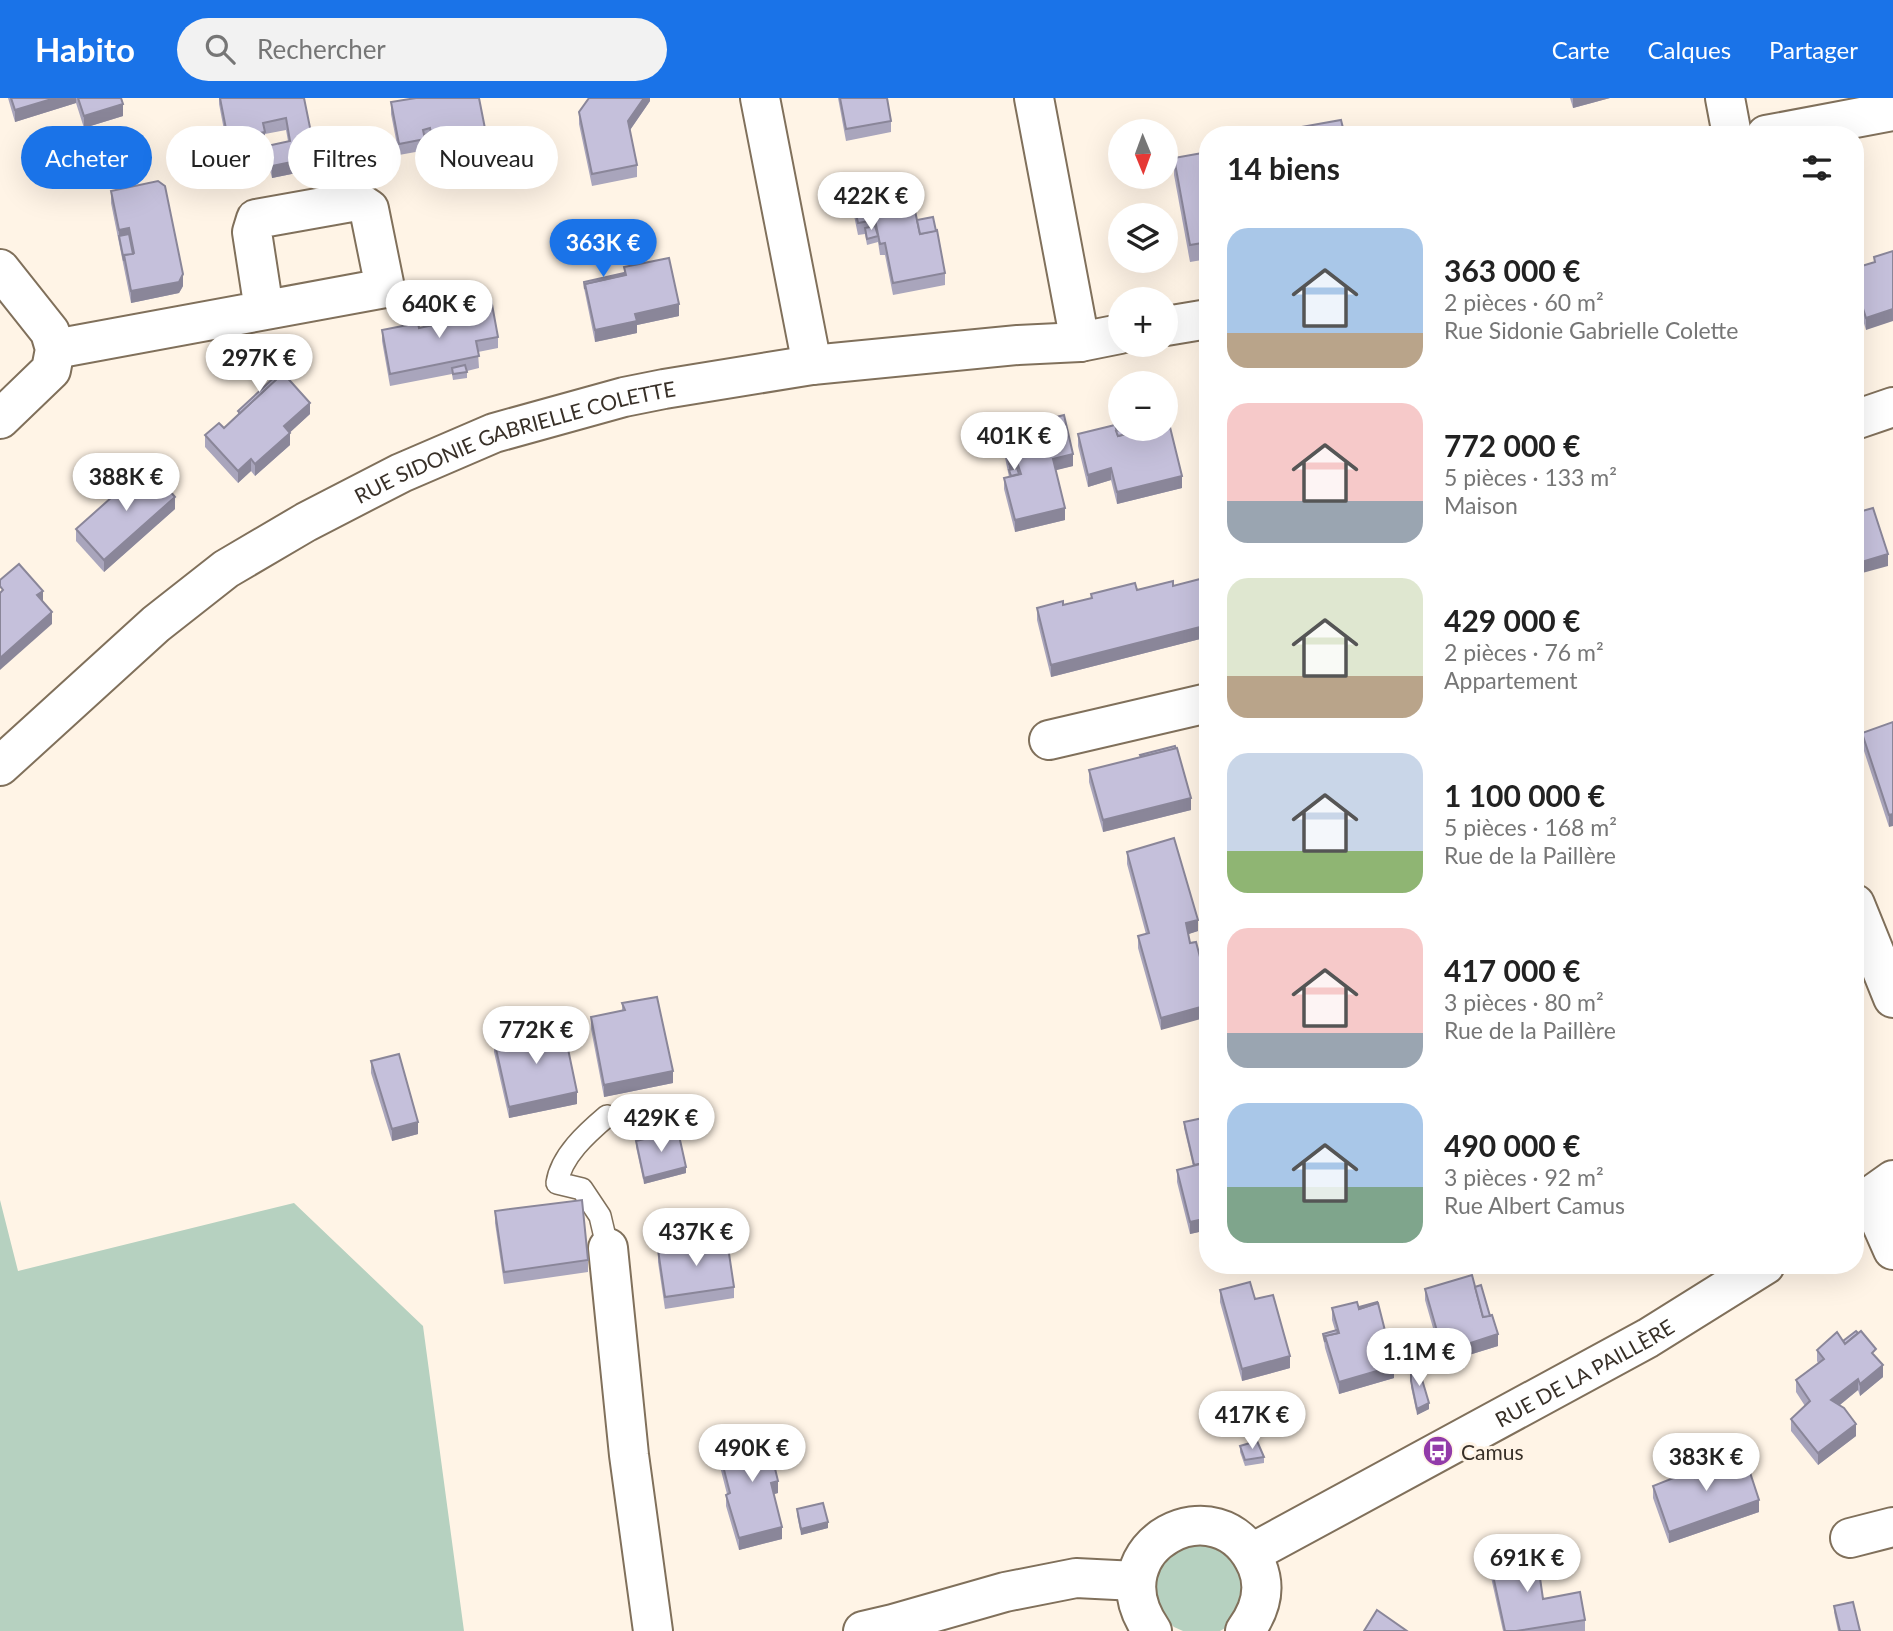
<!DOCTYPE html>
<html lang="fr">
<head>
<meta charset="utf-8">
<style>
	body { margin:0; font-family:Lato,sans-serif; background:#f2f2f2; color:#222; height:100vh; display:flex; flex-direction:column; font-size:26px; white-space:nowrap }
	* { box-sizing:border-box; margin:0 }
	p { font-size:23px; color:#767676 }
	.icon { flex:none; width:38px; height:38px; fill:none; stroke:currentColor; stroke-width:2; stroke-linecap:round; stroke-linejoin:round }
	.map { position:relative; flex:1; overflow:hidden }
	.side { position:absolute; left:1199px; top:28px; width:665px; height:1148px; display:flex; flex-direction:column; background:#fff; border-radius:28px; box-shadow:0 7px 28px #0002 }
	.side>* { flex:none }
	.top-card { position:absolute; left:21px; top:28px; width:665px; height:63px; display:flex; gap:14px }
	.needle { width:46px; rotate:179deg }
	.buttons { position:absolute; left:1108px; top:21px; display:grid; gap:14px }
	.buttons a { display:grid; place-items:center; width:70px; height:70px; border-radius:50%; background:#fff; box-shadow:0 7px 28px #0002; font-size:35px }
	.price { position:absolute; translate:-50% -60px; padding:0 16px; border-radius:24px; background:#fff; color:#222; font-size:23px; line-height:46px; filter:drop-shadow(0 2px 4px #0008) }
	.price::after { content:''; position:absolute; left:50%; top:42px; width:21px; height:16px; margin-left:-10px; background:inherit; clip-path:polygon(0 0,100% 0,50% 100%) }
	.price.selected { background:#1a73e8; color:#fff }
	ul { padding:0; list-style:none }
	li { display:flex; align-items:center; gap:21px; height:175px; padding:0 28px }
	li span { display:grid; place-items:center; flex:none; width:196px; height:140px; border-radius:21px; color:#555 }
	li>.icon { margin-inline-start:auto }
	span .icon { width:84px; height:84px; fill:#fffc; stroke-width:1 }
	li b { font-size:30px }
	h2 { display:flex; justify-content:space-between; align-items:center; height:84px; padding:0 28px; font-size:30px }
	.pill { padding:0 24px; border-radius:32px; background:#fff; box-shadow:0 7px 28px #0002; font-size:24px; line-height:63px }
	.pill.selected { background:#1a73e8; color:#fff }
	header { display:flex; align-items:center; gap:42px; box-sizing:border-box; height:98px; padding:0 35px; background:#1a73e8; color:#fff }
	header strong { font-size:33px }
	nav { display:flex; gap:38px; margin-inline-start:auto; font-size:24px }
	.search { width:490px; height:63px; background:#f2f2f2; display:flex; align-items:center; gap:18px; box-sizing:border-box; padding:0 24px; border-radius:38px; color:#767676; font-size:26px }
	.map>svg:first-child { display:block }
	.green { fill:#b6d1c0 }
	.lines { fill:none; stroke-linecap:round; stroke-linejoin:round }
	.service-casing { stroke:#80705b; stroke-width:24 }
	.minor-casing { stroke:#80705b; stroke-width:42 }
	.tertiary-casing { stroke:#80705b; stroke-width:42 }
	.service { stroke:#fff; stroke-width:21 }
	.minor { stroke:#fff; stroke-width:38 }
	.tertiary { stroke:#fff; stroke-width:38 }
	.wall { fill:#a9a5bc }
	.shaded-wall { fill:#8a8699 }
	.building { fill:#c5c0db; stroke:#8a8699; stroke-width:2 }
	.labels { text-anchor:middle; dominant-baseline:central; stroke-width:6; stroke-linejoin:round; paint-order:stroke }
	.street-label { font-size:21px; fill:#383028; stroke:#fff4e6 }
	.poi-label { font-size:21px; fill:#383028; stroke:#fff4e6; text-anchor:start }
</style>
</head>
<body>
<header>
<strong>Habito</strong>
<div class="search"><svg class="icon" aria-label="search" viewBox="0 0 24 24"><circle cx="10" cy="10" r="6"/><path d="M15 15l6 6"/></svg>Rechercher</div>
<nav><a>Carte</a><a>Calques</a><a>Partager</a></nav>
</header>
<div class="map">
<svg width="1893" height="1533" viewBox="0 0 1893 1533">
	<rect width="100%" height="100%" fill="#fff4e6"/>
	<g class="green">
		<polygon points="0,1102 18,1173 294,1105 423,1228 464,1533 0,1533"/>
		<polygon points="1185,1444 1228,1450 1249,1488 1230,1527 1220,1533 1183,1533 1174,1529 1163,1519 1156,1505 1155,1476 1161,1462"/>
	</g>
	<g class="lines">
		<g class="service-casing">
			<path id="service" d="M607 1018C587 1035 561 1058 557 1085L582 1091 600 1118 609 1156"/>
		</g>
		<g class="minor-casing">
			<g id="minor">
				<polyline points="760,0 812,267"/>
				<polyline points="1034,0 1080,244"/>
				<polyline points="1725,0 1732,37"/>
				<polyline points="1766,37 1893,13"/>
				<polyline points="0,171 50,234 55,251 51,272 0,321"/>
				<polyline points="1166,228 1208,221"/>
				<polyline points="55,251 385,190 369,111 357,103 256,121 252,134 264,212"/>
				<polyline points="1855,322 1893,309"/>
				<polyline points="1049,642 1208,605"/>
				<path id="s1" d="M0 668 156 526 226 471 306 424 401 375 494 335 624 299 664 291 812 267 1018 247 1080 244 1120 236"/>
				<polyline points="1855,806 1893,900"/>
				<polyline points="1870,1100 1893,1152"/>
				<polyline points="608,1150 629,1357 653,1533"/>
				<polyline points="1850,1440 1893,1429"/>
				<polyline points="863,1533 893,1526 1005,1494 1076,1480 1136,1483"/>
			</g>
		</g>
		<g class="tertiary-casing">
			<g id="tertiary">
				<polyline points="1855,1109 1893,1082"/>
				<path id="s2" d="M1252 1455 1648 1240 1765 1167"/>
				<path d="M1152 1533C1092 1448 1220 1382 1257 1468 1267 1492 1259 1514 1245 1533"/>
			</g>
		</g>
		<use href="#service" class="service"/>
		<use href="#minor" class="minor"/>
		<use href="#tertiary" class="tertiary"/>
	</g>
	<g class="wall">
		<polygon points="8,0 121,0 123,18 84,30 76,5 15,24"/>
		<polygon points="219,0 304,0 316,71 272,80 267,60 267,48 288,43 286,32 265,36 265,45 228,53 219,6"/>
		<polygon points="650,0 650,3 630,32 637,67 637,79 592,88 579,26 579,14"/>
		<polygon points="838,0 887,0 891,23 891,34 846,43"/>
		<polygon points="1570,0 1610,0 1573,10"/>
		<polygon points="391,4 491,61 491,73 439,83 432,51 399,57 391,16"/>
		<polygon points="1208,54 1208,161 1190,164 1174,77 1174,60"/>
		<polygon points="850,87 896,102 917,122 945,175 945,187 893,197 885,157 880,157 878,144 867,147 865,136 858,137 850,98"/>
		<polygon points="111,93 183,188 179,195 131,205 111,105"/>
		<polygon points="1893,153 1866,232 1855,196 1855,170 1874,164 1874,159"/>
		<polygon points="624,169 679,218 637,227 637,235 595,244 584,190 584,184 624,175"/>
		<polygon points="468,206 498,239 498,250 478,254 479,270 467,273 467,280 453,282 452,276 390,288 382,243 382,232 419,230 451,223 450,215 468,212"/>
		<polygon points="238,313 310,316 289,335 290,347 255,378 251,373 238,385 205,349 205,337 224,330 238,317"/>
		<polygon points="1002,333 1073,368 1055,372 1065,422 1015,434 1004,391 1004,380 1009,379 1002,345"/>
		<polygon points="1116,333 1182,390 1117,406 1111,382 1088,389 1078,348 1078,336"/>
		<polygon points="175,411 104,474 76,443 76,431"/>
		<polygon points="1173,488 1208,512 1208,539 1051,579 1037,522 1037,510 1063,507 1091,500 1091,496"/>
		<polygon points="1893,624 1889,729 1862,647 1862,635"/>
		<polygon points="1089,672 1191,712 1103,734 1089,684"/>
		<polygon points="1127,754 1198,833 1188,836 1190,845 1161,932 1138,850 1138,838 1146,836 1127,766"/>
		<polygon points="622,905 673,985 604,999 591,931 591,919 622,913"/>
		<polygon points="494,942 577,1006 509,1020 494,954"/>
		<polygon points="371,963 418,1036 392,1043 371,975"/>
		<polygon points="1208,1013 1208,1132 1190,1136 1177,1084 1177,1072 1193,1068 1184,1030 1184,1024 1203,1020 1203,1014"/>
		<polygon points="636,1043 686,1075 644,1086 636,1049"/>
		<polygon points="495,1113 588,1162 588,1174 504,1186 495,1125"/>
		<polygon points="658,1152 734,1189 734,1200 665,1211 658,1164"/>
		<polygon points="1475,1189 1498,1248 1443,1265 1425,1202 1425,1191"/>
		<polygon points="1220,1192 1255,1201 1290,1270 1242,1283 1220,1204"/>
		<polygon points="1359,1209 1394,1280 1339,1296 1325,1250 1323,1236 1335,1232 1332,1222 1332,1210"/>
		<polygon points="1843,1243 1876,1259 1883,1279 1860,1298 1858,1292 1840,1307 1856,1338 1818,1367 1791,1333 1791,1321 1805,1308 1796,1294 1796,1282 1818,1265 1817,1263 1817,1252"/>
		<polygon points="1411,1270 1429,1311 1417,1317 1411,1289"/>
		<polygon points="732,1338 778,1395 774,1396 782,1441 739,1452 726,1408 726,1397 727,1396 716,1353 716,1347 732,1344"/>
		<polygon points="1240,1348 1264,1359 1264,1365 1245,1368 1240,1354"/>
		<polygon points="1721,1362 1759,1414 1669,1445 1653,1400 1653,1388 1695,1380 1721,1369"/>
		<polygon points="797,1411 828,1430 801,1437 797,1417"/>
		<polygon points="1486,1445 1524,1483 1543,1501 1585,1522 1585,1533 1503,1533 1486,1457"/>
		<polygon points="1834,1508 1860,1533 1838,1533 1834,1514"/>
	</g>
	<g class="shaded-wall">
		<polygon points="55,0 76,0 76,5 15,24 15,12"/>
		<polygon points="644,0 650,0 650,3 628,35 628,23"/>
		<polygon points="1573,0 1610,0 1573,10"/>
		<polygon points="123,6 123,18 84,30 84,18"/>
		<polygon points="265,34 265,45 228,53 228,41"/>
		<polygon points="316,59 316,71 272,80 272,68"/>
		<polygon points="129,130 129,142 119,138 119,132"/>
		<polygon points="183,176 183,188 179,195 131,205 131,193"/>
		<polygon points="679,206 679,218 637,227 637,235 595,244 595,232 635,216"/>
		<polygon points="1893,211 1893,223 1866,232 1866,220"/>
		<polygon points="310,305 310,316 284,340 284,328"/>
		<polygon points="290,335 290,347 255,378 255,366"/>
		<polygon points="1073,356 1073,368 1053,373 1053,361"/>
		<polygon points="251,361 251,373 238,385 238,373"/>
		<polygon points="1017,364 1017,376 1009,372 1009,366"/>
		<polygon points="1111,370 1111,382 1088,389 1088,377"/>
		<polygon points="1182,378 1182,390 1117,406 1117,394"/>
		<polygon points="175,399 175,411 104,474 104,462"/>
		<polygon points="1065,410 1065,422 1015,434 1015,422"/>
		<polygon points="1888,456 1888,468 1855,477 1855,466"/>
		<polygon points="43,493 43,504 37,497"/>
		<polygon points="52,514 52,526 0,572 0,560"/>
		<polygon points="1208,527 1208,539 1051,579 1051,567"/>
		<polygon points="1191,700 1191,712 1103,734 1103,722"/>
		<polygon points="1893,716 1893,728 1889,729 1889,717"/>
		<polygon points="1198,822 1198,833 1186,837 1186,825"/>
		<polygon points="1208,907 1208,919 1161,932 1161,920"/>
		<polygon points="673,973 673,985 604,999 604,987"/>
		<polygon points="577,994 577,1006 509,1020 509,1009"/>
		<polygon points="418,1024 418,1036 392,1043 392,1031"/>
		<polygon points="686,1069 686,1075 644,1086 644,1080"/>
		<polygon points="1208,1120 1208,1132 1190,1136 1190,1124"/>
		<polygon points="1498,1236 1498,1248 1443,1265 1443,1254"/>
		<polygon points="1290,1258 1290,1270 1242,1283 1242,1271"/>
		<polygon points="1883,1267 1883,1279 1860,1298 1860,1286"/>
		<polygon points="1394,1268 1394,1280 1339,1296 1339,1284"/>
		<polygon points="1858,1281 1858,1292 1831,1314 1831,1302"/>
		<polygon points="1429,1305 1429,1311 1417,1317 1417,1311"/>
		<polygon points="1856,1326 1856,1338 1818,1367 1818,1355"/>
		<polygon points="778,1383 778,1395 771,1397 771,1385"/>
		<polygon points="1759,1402 1759,1414 1669,1445 1669,1434"/>
		<polygon points="828,1424 828,1430 801,1437 801,1431"/>
		<polygon points="782,1429 782,1441 739,1452 739,1440"/>
	</g>
	<g class="building">
		<polygon points="11,0 55,0 15,12"/>
		<polygon points="78,0 121,0 123,6 84,18"/>
		<polygon points="220,0 304,0 316,59 272,68 267,48 290,43 286,20 263,25 265,34 228,41"/>
		<polygon points="416,0 479,0 491,61 439,71 430,30 423,32 425,41 399,46 391,4"/>
		<polygon points="589,0 644,0 628,23 637,67 592,76 579,14"/>
		<polygon points="840,0 887,0 891,23 846,31"/>
		<polygon points="1341,22 1344,34 1330,37 1291,37 1290,31"/>
		<polygon points="1345,34 1345,37 1330,37"/>
		<polygon points="430,36 432,45 425,46 424,37"/>
		<polygon points="1208,54 1208,144 1190,147 1174,60"/>
		<polygon points="891,78 896,102 912,99 920,136 937,132 945,175 893,185 885,145 880,146 875,122 858,125 850,87"/>
		<polygon points="158,83 165,88 183,176 179,184 131,193 124,157 134,155 129,130 119,132 111,93"/>
		<polygon points="933,119 936,133 920,136 917,122"/>
		<polygon points="875,128 878,138 867,141 865,130"/>
		<polygon points="129,136 133,156 124,157 124,163 119,138"/>
		<polygon points="1893,153 1893,211 1866,220 1855,185 1855,170 1875,164 1874,159"/>
		<polygon points="669,160 679,206 635,216 637,223 595,232 585,186 626,177 624,169"/>
		<polygon points="624,175 624,177 585,186 585,191 584,184"/>
		<polygon points="491,201 498,239 476,243 479,258 390,276 382,232 418,225 419,230 471,219 468,206"/>
		<polygon points="468,211 469,219 452,223 450,215"/>
		<polygon points="465,267 467,274 453,276 452,270"/>
		<polygon points="283,275 310,305 284,328 290,335 255,366 251,361 238,373 205,337 219,325 224,330"/>
		<polygon points="278,276 280,278 240,315 238,313"/>
		<polygon points="1064,317 1073,356 1053,361 1065,410 1015,422 1004,380 1021,376 1017,364 1009,366 1002,333"/>
		<polygon points="1169,325 1182,378 1117,394 1111,370 1088,377 1078,336 1115,327 1118,338 1147,331 1166,331 1166,326"/>
		<polygon points="1125,331 1147,331 1118,338 1116,333"/>
		<polygon points="148,367 175,399 104,462 76,431"/>
		<polygon points="1017,370 1019,376 1011,378 1009,372"/>
		<polygon points="1873,410 1888,456 1855,466 1855,415"/>
		<polygon points="19,466 43,493 37,497 52,514 0,560 0,495 3,492 0,488 0,482"/>
		<polygon points="1200,481 1208,512 1208,527 1051,567 1037,510 1063,503 1063,507 1092,500 1091,496 1135,485 1137,492 1173,483 1173,488"/>
		<polygon points="1893,624 1893,716 1889,717 1862,635"/>
		<polygon points="1175,648 1176,651 1141,659 1140,657"/>
		<polygon points="1177,650 1191,700 1103,722 1089,672"/>
		<polygon points="1174,740 1198,822 1186,825 1190,845 1196,844 1208,889 1208,907 1161,920 1138,838 1149,835 1127,754"/>
		<polygon points="657,899 673,973 604,987 591,919 625,912 622,905"/>
		<polygon points="563,927 577,994 509,1009 494,942"/>
		<polygon points="399,956 418,1024 392,1031 371,963"/>
		<polygon points="1208,1013 1208,1032 1203,1014"/>
		<polygon points="1203,1020 1208,1038 1208,1064 1194,1067 1184,1024"/>
		<polygon points="678,1033 686,1069 644,1080 636,1043"/>
		<polygon points="1208,1064 1208,1120 1190,1124 1177,1072"/>
		<polygon points="582,1102 588,1162 504,1174 495,1113"/>
		<polygon points="727,1142 734,1189 665,1199 658,1152"/>
		<polygon points="1472,1177 1483,1219 1492,1217 1498,1236 1443,1254 1425,1191"/>
		<polygon points="1250,1184 1255,1201 1273,1197 1290,1258 1242,1271 1220,1192"/>
		<polygon points="1481,1187 1490,1218 1483,1219 1475,1189"/>
		<polygon points="1357,1204 1359,1211 1378,1205 1394,1268 1339,1284 1325,1238 1339,1235 1332,1210"/>
		<polygon points="1377,1204 1377,1205 1359,1211 1359,1209"/>
		<polygon points="1337,1232 1338,1235 1325,1238 1325,1244 1323,1236"/>
		<polygon points="1856,1233 1858,1235 1845,1246 1843,1243"/>
		<polygon points="1861,1233 1876,1251 1872,1255 1883,1267 1860,1286 1858,1281 1831,1302 1844,1310 1856,1326 1818,1355 1791,1321 1810,1303 1796,1282 1824,1261 1817,1252 1837,1234 1845,1246"/>
		<polygon points="1418,1268 1429,1305 1417,1311 1411,1283 1411,1270"/>
		<polygon points="765,1329 778,1383 771,1385 782,1429 739,1440 726,1397 730,1395 722,1364 737,1360 732,1338"/>
		<polygon points="1257,1343 1264,1359 1245,1362 1240,1348"/>
		<polygon points="732,1344 736,1361 722,1364 722,1370 716,1347"/>
		<polygon points="1743,1353 1759,1402 1669,1434 1653,1388 1691,1373 1695,1380 1723,1368 1721,1362"/>
		<polygon points="823,1405 828,1424 801,1431 797,1411"/>
		<polygon points="1515,1440 1524,1483 1540,1480 1543,1501 1580,1494 1585,1522 1516,1533 1505,1533 1486,1445"/>
		<polygon points="1853,1504 1860,1533 1840,1533 1834,1508"/>
		<polygon points="1377,1512 1407,1533 1364,1533"/>
	</g>
	<defs>
		<g id="bus-disc" transform="scale(1.575)"><circle r="9.5" fill="#923ba9" stroke="#fff4e6"/><path d="M-5-6H5V4H4V6H2V4H-2V6H-4V4H-5ZM-3.5-4V0h7V-4ZM-3.5 1.2v1.5H-2V1.2ZM2 1.2v1.5H3.5V1.2Z" fill="#fff"/></g>
	</defs>
	<g fill-rule="evenodd">
		<use href="#bus-disc" x="1438" y="1353"/>
	</g>
	<g class="labels">
		<g class="street-label">
			<text stroke="none"><textPath href="#s1" startOffset="618">RUE SIDONIE GABRIELLE COLETTE</textPath></text>
			<text stroke="none"><textPath href="#s2" startOffset="378">RUE DE LA PAILLÈRE</textPath></text>
		</g>
		<g class="poi-label">
			<text x="1461" y="1353">Camus</text>
		</g>
	</g>
</svg>
<div class="buttons">
<a><svg class="needle" viewBox="-14 -14 28 28"><path d="M0-13l5 13h-10z" fill="#e53935"/><path d="M0 13l5-13h-10z" fill="#767676"/></svg></a>
<a><svg class="icon" aria-label="layers" viewBox="0 0 24 24"><path d="M12 4l9 5-9 5-9-5zM3 14l9 5 9-5"/></svg></a>
<a>+</a>
<a>−</a>
</div>
<b class="price" style="left:871px;top:134px">422K €</b>
<b class="price selected" style="left:603px;top:181px">363K €</b>
<b class="price" style="left:439px;top:242px">640K €</b>
<b class="price" style="left:259px;top:296px">297K €</b>
<b class="price" style="left:1014px;top:374px">401K €</b>
<b class="price" style="left:126px;top:415px">388K €</b>
<b class="price" style="left:536px;top:968px">772K €</b>
<b class="price" style="left:661px;top:1056px">429K €</b>
<b class="price" style="left:696px;top:1170px">437K €</b>
<b class="price" style="left:1419px;top:1290px">1.1M €</b>
<b class="price" style="left:1252px;top:1353px">417K €</b>
<b class="price" style="left:752px;top:1386px">490K €</b>
<b class="price" style="left:1706px;top:1395px">383K €</b>
<b class="price" style="left:1527px;top:1496px">691K €</b>
<div class="top-card">
<a class="pill selected">Acheter</a>
<a class="pill">Louer</a>
<a class="pill">Filtres</a>
<a class="pill">Nouveau</a>
</div>
<section class="side">
<h2>14 biens<svg class="icon" aria-label="filters" viewBox="0 0 24 24"><path d="M4 7h16M4 17h16"/><circle cx="9" cy="7" r="2"/><circle cx="15" cy="17" r="2"/></svg></h2>
<ul>
<li><span style="background:linear-gradient(#a9c7e8 75%,#b9a48a 0)"><svg class="icon" aria-label="home" viewBox="0 0 24 24"><path d="M3 11l9-7 9 7M6 9v11h12V9"/></svg></span><div><b>363 000 €</b><p>2 pièces · 60 m²</p><p>Rue Sidonie Gabrielle Colette</p></div></li>
<li><span style="background:linear-gradient(#f6c9c9 70%,#9aa5b1 0)"><svg class="icon" aria-label="home" viewBox="0 0 24 24"><path d="M3 11l9-7 9 7M6 9v11h12V9"/></svg></span><div><b>772 000 €</b><p>5 pièces · 133 m²</p><p>Maison</p></div></li>
<li><span style="background:linear-gradient(#dfe7d0 70%,#b9a48a 0)"><svg class="icon" aria-label="home" viewBox="0 0 24 24"><path d="M3 11l9-7 9 7M6 9v11h12V9"/></svg></span><div><b>429 000 €</b><p>2 pièces · 76 m²</p><p>Appartement</p></div></li>
<li><span style="background:linear-gradient(#c9d6e8 70%,#8fb573 0)"><svg class="icon" aria-label="home" viewBox="0 0 24 24"><path d="M3 11l9-7 9 7M6 9v11h12V9"/></svg></span><div><b>1 100 000 €</b><p>5 pièces · 168 m²</p><p>Rue de la Paillère</p></div></li>
<li><span style="background:linear-gradient(#f6c9c9 75%,#9aa5b1 0)"><svg class="icon" aria-label="home" viewBox="0 0 24 24"><path d="M3 11l9-7 9 7M6 9v11h12V9"/></svg></span><div><b>417 000 €</b><p>3 pièces · 80 m²</p><p>Rue de la Paillère</p></div></li>
<li><span style="background:linear-gradient(#a9c7e8 60%,#7fa58c 0)"><svg class="icon" aria-label="home" viewBox="0 0 24 24"><path d="M3 11l9-7 9 7M6 9v11h12V9"/></svg></span><div><b>490 000 €</b><p>3 pièces · 92 m²</p><p>Rue Albert Camus</p></div></li>
</ul>
</section>
</div>
</body>
</html>
